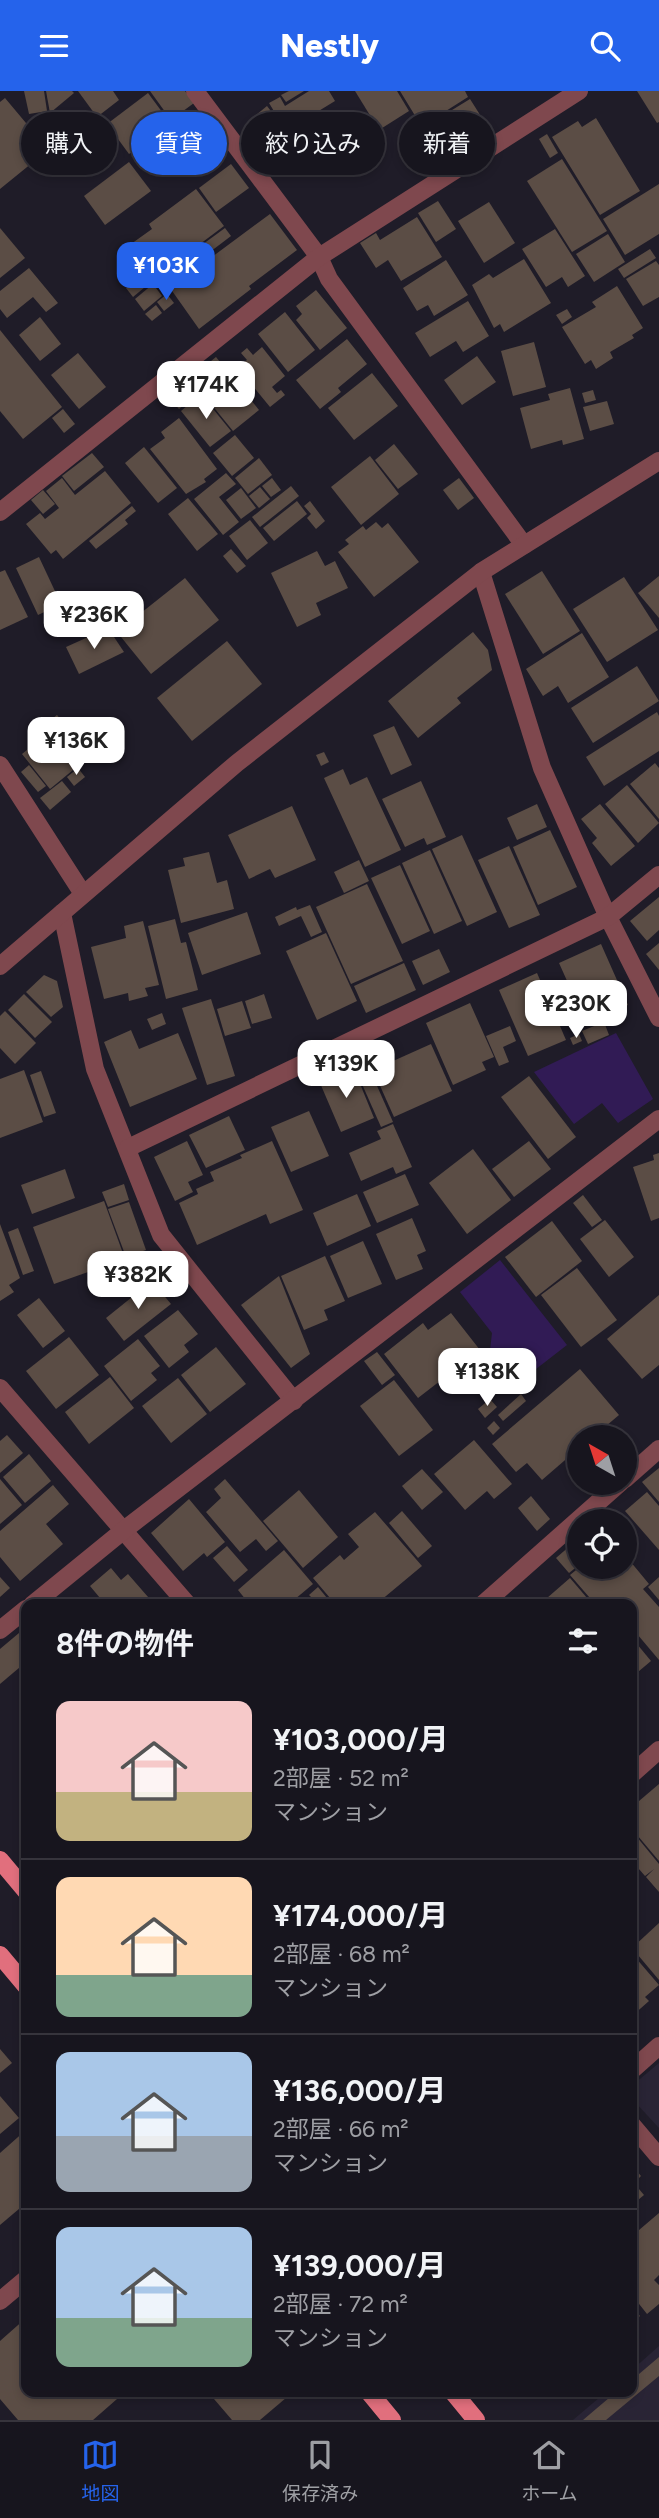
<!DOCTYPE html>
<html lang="ja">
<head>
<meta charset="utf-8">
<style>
	body { margin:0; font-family:Figtree,"Noto Sans JP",sans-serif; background:#24222b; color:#f1f3f6; height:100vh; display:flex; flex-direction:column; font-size:26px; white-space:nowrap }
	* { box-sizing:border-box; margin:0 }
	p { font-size:23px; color:#9e9fa4 }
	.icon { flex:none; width:38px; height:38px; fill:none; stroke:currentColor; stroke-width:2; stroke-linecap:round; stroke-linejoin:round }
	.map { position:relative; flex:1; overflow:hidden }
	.details { position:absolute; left:21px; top:1508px; width:616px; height:798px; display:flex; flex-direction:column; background:#17151e; border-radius:14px; box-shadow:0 4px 10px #0003,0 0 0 2px #36343c }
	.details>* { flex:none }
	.guide { position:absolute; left:21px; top:21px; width:618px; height:63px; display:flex; gap:14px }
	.needle { width:46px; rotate:321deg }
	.buttons { position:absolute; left:567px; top:1334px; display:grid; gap:14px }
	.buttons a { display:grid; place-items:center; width:70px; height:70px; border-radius:50%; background:#17151e; box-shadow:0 4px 10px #0003,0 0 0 2px #36343c; font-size:35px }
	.price { position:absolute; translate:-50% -60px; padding:0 16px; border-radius:14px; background:#fff; color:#222; font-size:23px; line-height:46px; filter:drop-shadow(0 2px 4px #0008) }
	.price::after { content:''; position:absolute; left:50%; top:42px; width:21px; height:16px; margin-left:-10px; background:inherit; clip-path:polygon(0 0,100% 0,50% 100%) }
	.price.current { background:#2563eb; color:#fff }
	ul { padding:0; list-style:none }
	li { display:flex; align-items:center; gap:21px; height:175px; padding:0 35px }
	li+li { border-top:2px solid #36343c }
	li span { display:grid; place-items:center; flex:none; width:196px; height:140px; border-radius:14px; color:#555 }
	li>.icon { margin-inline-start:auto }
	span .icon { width:84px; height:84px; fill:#fffc; stroke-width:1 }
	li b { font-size:30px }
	h2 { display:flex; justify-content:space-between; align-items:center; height:84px; padding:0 35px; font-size:30px }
	.tag { padding:0 24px; border-radius:32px; background:#17151e; box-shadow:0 4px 10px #0003,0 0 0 2px #36343c; font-size:24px; line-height:63px }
	.tag.current { background:#2563eb; color:#fff }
	header { display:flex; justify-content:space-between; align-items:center; height:91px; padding:0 35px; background:#2563eb; color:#fff; font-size:32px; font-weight:800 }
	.tabs { display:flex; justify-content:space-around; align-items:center; height:98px; border-top:2px solid #36343c; background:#17151e; font-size:19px; color:#9e9fa4 }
	.tabs a { display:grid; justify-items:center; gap:4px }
	.tabs .current { color:#2563eb }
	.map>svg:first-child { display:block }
	.built { fill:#292435 }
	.green { fill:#311b55 }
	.building { fill:#5b4d45 }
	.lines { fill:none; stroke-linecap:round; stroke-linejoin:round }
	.minor { stroke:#7f484e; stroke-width:18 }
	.major { stroke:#e16f7d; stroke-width:18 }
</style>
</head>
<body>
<header><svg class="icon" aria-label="menu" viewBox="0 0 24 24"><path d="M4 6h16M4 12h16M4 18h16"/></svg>Nestly<svg class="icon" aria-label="search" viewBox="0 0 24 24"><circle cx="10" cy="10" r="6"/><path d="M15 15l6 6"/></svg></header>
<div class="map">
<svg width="659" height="2329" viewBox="0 0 659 2329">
	<rect width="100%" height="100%" fill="#1f1c28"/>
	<g class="built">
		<polygon points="659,1972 659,2037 635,2011 634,1993"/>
		<polygon points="659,2255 659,2329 573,2329 606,2301 632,2301 632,2279"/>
	</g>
	<g class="green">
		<polygon points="616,942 653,1008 618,1032 602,1012 574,1033 534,981"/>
		<polygon points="500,1169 567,1254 518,1292 490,1259 492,1242 460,1201"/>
	</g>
	<g class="building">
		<polygon points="24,0 44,0 47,20 29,23"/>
		<polygon points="46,0 72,0 74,2 50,22"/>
		<polygon points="78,0 113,0 119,9 97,26"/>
		<polygon points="150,0 185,0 194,12 171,29"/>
		<polygon points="289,0 304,0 286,11 281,4"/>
		<polygon points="309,0 329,0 335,10 286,40 269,12 280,6 285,15"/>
		<polygon points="355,0 397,0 409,20 379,39"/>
		<polygon points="400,0 465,0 468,6 438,25 439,27 470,8 489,38 458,57 445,35 428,46"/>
		<polygon points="637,0 659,0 659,31 657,32"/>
		<polygon points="148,2 171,33 129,63 107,33"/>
		<polygon points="5,7 31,38 40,30 50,43 41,51 48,59 0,98 0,11"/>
		<polygon points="267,15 287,41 275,50 256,24"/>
		<polygon points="314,27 321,39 307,47 300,35"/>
		<polygon points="596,27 640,100 600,124 552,46 578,30 582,36"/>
		<polygon points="547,43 558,62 550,67 539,48"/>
		<polygon points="562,68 607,140 572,161 527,90"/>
		<polygon points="129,71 151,100 105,134 84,105"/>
		<polygon points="231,73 249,97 216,121 199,97"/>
		<polygon points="659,93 659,143 625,164 603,128"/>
		<polygon points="196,98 224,135 156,186 131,153 152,138 149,133"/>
		<polygon points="438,110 456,138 436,151 418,122"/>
		<polygon points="489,111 515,152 484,172 458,130"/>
		<polygon points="270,123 297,159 249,195 251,198 199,238 170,197"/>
		<polygon points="417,126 442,166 401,190 388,169 376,177 360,152 376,142 380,149"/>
		<polygon points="0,137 25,167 0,187"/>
		<polygon points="225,137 231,145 206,164 199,156"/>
		<polygon points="555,138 585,185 568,196 562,186 546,196 522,158"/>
		<polygon points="608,143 625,171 594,191 576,163"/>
		<polygon points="650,158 656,167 624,187 618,178"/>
		<polygon points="524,168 551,212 504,241 500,233 494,237 472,194 489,183 493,187"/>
		<polygon points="446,169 468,204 434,225 428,214 417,220 403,197"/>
		<polygon points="656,170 659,174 659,206 643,215 626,188"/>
		<polygon points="29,177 58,212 46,221 33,206 7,227 0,218 0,200"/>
		<polygon points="144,183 151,191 133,206 126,197"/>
		<polygon points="153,193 162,205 144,220 135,208"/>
		<polygon points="617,195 643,237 632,244 634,247 610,261 613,267 596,278 591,269 585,273 562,236 596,216 592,211"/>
		<polygon points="316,199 347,237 320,259 296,229 302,223 296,215"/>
		<polygon points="167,203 174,212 164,220 157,211"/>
		<polygon points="468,210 489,245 463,261 456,250 430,266 415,242"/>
		<polygon points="156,214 162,222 152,230 145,223"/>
		<polygon points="567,218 572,226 562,233 556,224"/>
		<polygon points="285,221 315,259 288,281 258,243"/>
		<polygon points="40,226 61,253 40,270 19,244"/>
		<polygon points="0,239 62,316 23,348 0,320"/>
		<polygon points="347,248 367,273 338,297 341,301 320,318 296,289"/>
		<polygon points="534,251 546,296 513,305 501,260"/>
		<polygon points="262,256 285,285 272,296 277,302 281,299 285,304 270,316 237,276 247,269 241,262 247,257 253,264"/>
		<polygon points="78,262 106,296 79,318 51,284"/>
		<polygon points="477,265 496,291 462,314 444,289"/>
		<polygon points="216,266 259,319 233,340 190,287"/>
		<polygon points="372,282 398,315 354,349 328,317"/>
		<polygon points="189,288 200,301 179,318 168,306"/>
		<polygon points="570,297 584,348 563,354 562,349 531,358 520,317 550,309 548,303"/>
		<polygon points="593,299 596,309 585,312 582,302"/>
		<polygon points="201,303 231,340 210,356 181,320"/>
		<polygon points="607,310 614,333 590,340 583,316"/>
		<polygon points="63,318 75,333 64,342 52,327"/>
		<polygon points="179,327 217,378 204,388 206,391 186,403 150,358 165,347 161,341"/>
		<polygon points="235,344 254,367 232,385 213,362"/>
		<polygon points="394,353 418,383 398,398 375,369"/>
		<polygon points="144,356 177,397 158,412 125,372"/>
		<polygon points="92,362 104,376 74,400 62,385"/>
		<polygon points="370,365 399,403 361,434 331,396"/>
		<polygon points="259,367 272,384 248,403 235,387"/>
		<polygon points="105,380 131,412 63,468 56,459 51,463 26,433 40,422 45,428 59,417 46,400 62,387 75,404"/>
		<polygon points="226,382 236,393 219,406 239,431 223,444 194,408"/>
		<polygon points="272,387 281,399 271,406 262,395"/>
		<polygon points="459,387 474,407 458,419 443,399"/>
		<polygon points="291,395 299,405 260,436 252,426"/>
		<polygon points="260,396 270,408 259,417 249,405"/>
		<polygon points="241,397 256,417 241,428 226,409"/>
		<polygon points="43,399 55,413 43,423 31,409"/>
		<polygon points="188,407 218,443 197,460 168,423"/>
		<polygon points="297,410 307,423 274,450 263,437"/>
		<polygon points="310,410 325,430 316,438 307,427 311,423 304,415"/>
		<polygon points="132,415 136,420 125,429 128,433 96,458 89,450"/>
		<polygon points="250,429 268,452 247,469 229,445"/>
		<polygon points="376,431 382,437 388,432 419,471 374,506 338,461 349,453 345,449 363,435 366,439"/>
		<polygon points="231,458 246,475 237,482 223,465"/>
		<polygon points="317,460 325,475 335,470 348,497 316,512 321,524 297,536 271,482"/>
		<polygon points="39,466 61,513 38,524 16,477"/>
		<polygon points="5,479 28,526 0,539 0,481"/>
		<polygon points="542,480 580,540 543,563 505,503"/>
		<polygon points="659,485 659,527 638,502"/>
		<polygon points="624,486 658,539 607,571 573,518"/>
		<polygon points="185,487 219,529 151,583 117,541"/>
		<polygon points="81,508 86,519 74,524 69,513"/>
		<polygon points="90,519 97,534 77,544 70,529"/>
		<polygon points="108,537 124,561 79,583 66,556"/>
		<polygon points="473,541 488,559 492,579 457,607 461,612 418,647 388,610"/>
		<polygon points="582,542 609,586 568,612 558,595 543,605 526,578"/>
		<polygon points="227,550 262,593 192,650 157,607"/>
		<polygon points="637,575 659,610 593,652 571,617"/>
		<polygon points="657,621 659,625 659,660 604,695 586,666"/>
		<polygon points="57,624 90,665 50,698 22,663 44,645 38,639"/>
		<polygon points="394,635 412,674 391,684 373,644"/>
		<polygon points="324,661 329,671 321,675 316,664"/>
		<polygon points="655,672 659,677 659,728 630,693"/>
		<polygon points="29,674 46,695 38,701 21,681"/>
		<polygon points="78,677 85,686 74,695 67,686"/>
		<polygon points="343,678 350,694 367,686 401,759 365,776 324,687"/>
		<polygon points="62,690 71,701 50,719 40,707"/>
		<polygon points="421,690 446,746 427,754 424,747 405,756 382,708"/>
		<polygon points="627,694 659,732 638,752 605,713"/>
		<polygon points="537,713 547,736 517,749 507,727"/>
		<polygon points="600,713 635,755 611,775 592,752 597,747 581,728"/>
		<polygon points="292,715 316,769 275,787 270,778 249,788 228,744"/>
		<polygon points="550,739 577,796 538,814 513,756"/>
		<polygon points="462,744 497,821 467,835 432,758"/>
		<polygon points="509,755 540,824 509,837 478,769"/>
		<polygon points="430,759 462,830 434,843 402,772"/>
		<polygon points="209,761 217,792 227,789 234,818 181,832 168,779 185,775 183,767"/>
		<polygon points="359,769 369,790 344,802 334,781"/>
		<polygon points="400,774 430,840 402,853 371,787"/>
		<polygon points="367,793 403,870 351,893 316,816"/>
		<polygon points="659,806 659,839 647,850 630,830"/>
		<polygon points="310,814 322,841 311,846 301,825 279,835 275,826 296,816 297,819"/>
		<polygon points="247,821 261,863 202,884 188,842"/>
		<polygon points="175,828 181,852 186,851 198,899 166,908 148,835"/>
		<polygon points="143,830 159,894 145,897 148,905 129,910 128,902 104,908 91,856 126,847 124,835"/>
		<polygon points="326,842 357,910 317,929 286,860"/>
		<polygon points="659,852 659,879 646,863"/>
		<polygon points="601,853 628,914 591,930 573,890 568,892 559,872"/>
		<polygon points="439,858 450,881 423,894 412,870"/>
		<polygon points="404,872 416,899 366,922 354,895"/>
		<polygon points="537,882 566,949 528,965 499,899"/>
		<polygon points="44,884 57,890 63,916 51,926 26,901"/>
		<polygon points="24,903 52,931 35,947 8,919"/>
		<polygon points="264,903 272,927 252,933 245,910"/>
		<polygon points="211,908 235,985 207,994 182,917"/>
		<polygon points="242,910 251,937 225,945 217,918"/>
		<polygon points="470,912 494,966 482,971 486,979 453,994 426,932"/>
		<polygon points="5,920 36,952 15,973 0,957 0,925"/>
		<polygon points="162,922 166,933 152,939 147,928"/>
		<polygon points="604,931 609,944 588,953 582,940"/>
		<polygon points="510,935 516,950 503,956 509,971 499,975 486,945"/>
		<polygon points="131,939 139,958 178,942 197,988 130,1016 104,951"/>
		<polygon points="579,943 582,950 573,954 570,947"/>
		<polygon points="431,953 452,1000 394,1026 373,979"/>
		<polygon points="333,977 339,990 356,983 374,1027 341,1041 317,985"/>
		<polygon points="24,979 43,1031 0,1047 0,988"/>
		<polygon points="370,979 393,1031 381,1036 358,984"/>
		<polygon points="41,980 56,1022 44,1026 30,984"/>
		<polygon points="529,985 576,1046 548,1068 501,1006"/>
		<polygon points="309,1020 329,1065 291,1081 271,1036"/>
		<polygon points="229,1025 245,1059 206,1077 189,1044"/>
		<polygon points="393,1033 412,1076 396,1083 393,1076 361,1090 349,1062 381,1048 377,1040"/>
		<polygon points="187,1050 203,1084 188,1091 193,1101 175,1110 154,1066"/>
		<polygon points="272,1050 303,1119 270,1133 266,1123 197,1154 179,1112 198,1103 196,1098 214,1090 210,1081 242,1067 240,1064"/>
		<polygon points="529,1050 551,1078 514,1106 492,1078"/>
		<polygon points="473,1058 511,1109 467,1143 429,1092"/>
		<polygon points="659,1062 659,1127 651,1130 633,1076 654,1069 653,1064"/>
		<polygon points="65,1078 75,1107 32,1123 21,1094"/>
		<polygon points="405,1083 419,1114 377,1132 363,1101"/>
		<polygon points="124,1093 129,1109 108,1116 102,1101"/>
		<polygon points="357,1103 371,1135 327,1155 313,1122"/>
		<polygon points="583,1104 602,1129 592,1136 573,1112"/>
		<polygon points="104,1110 125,1168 54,1193 33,1136"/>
		<polygon points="129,1111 146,1159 126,1166 108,1118"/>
		<polygon points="412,1127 426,1160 417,1164 423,1178 396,1189 376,1143"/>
		<polygon points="605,1129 634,1166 609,1186 580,1148"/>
		<polygon points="552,1130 582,1170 536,1206 505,1166"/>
		<polygon points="0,1133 20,1187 9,1194 14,1201 0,1210"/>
		<polygon points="18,1137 34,1180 23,1184 8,1141"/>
		<polygon points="363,1150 382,1193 348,1207 330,1165"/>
		<polygon points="325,1165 345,1210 324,1219 328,1229 304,1239 281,1185"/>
		<polygon points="577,1177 617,1229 581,1256 541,1204"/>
		<polygon points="279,1185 310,1263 291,1277 241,1214"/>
		<polygon points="152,1190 171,1213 124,1250 106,1227"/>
		<polygon points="659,1204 659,1274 642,1288 607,1248"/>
		<polygon points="39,1207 65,1240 43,1257 17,1224"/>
		<polygon points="178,1219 198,1243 184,1254 189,1261 169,1277 144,1245"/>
		<polygon points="451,1222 480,1259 418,1307 384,1263 423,1232 428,1239"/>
		<polygon points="69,1246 99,1284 56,1318 26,1280"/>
		<polygon points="138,1248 160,1275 151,1282 157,1289 131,1310 104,1275"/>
		<polygon points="216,1256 246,1293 210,1321 181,1284"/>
		<polygon points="377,1261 395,1284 382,1294 364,1270"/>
		<polygon points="580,1278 619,1324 593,1346 579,1346 579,1357 542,1389 527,1372 516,1381 492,1353"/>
		<polygon points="110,1286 134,1317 89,1353 65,1321"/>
		<polygon points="178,1287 207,1323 171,1352 142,1315"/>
		<polygon points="394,1289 433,1339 399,1365 360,1315"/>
		<polygon points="521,1303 526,1310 503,1330 498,1324"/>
		<polygon points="490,1308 497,1316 485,1327 478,1318"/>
		<polygon points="494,1330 500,1337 493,1344 487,1337"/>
		<polygon points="7,1344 23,1362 0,1382 0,1350"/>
		<polygon points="474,1349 512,1393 494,1408 487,1400 465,1419 434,1383"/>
		<polygon points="29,1363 51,1390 25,1412 3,1386"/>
		<polygon points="659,1377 659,1411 642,1391"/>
		<polygon points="422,1378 443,1401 422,1419 402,1395"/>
		<polygon points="0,1388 22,1414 0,1433"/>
		<polygon points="225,1388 278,1450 266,1460 256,1448 240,1461 206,1421 221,1407 214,1398"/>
		<polygon points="53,1394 69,1413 46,1433 63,1453 20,1490 0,1466 0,1440"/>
		<polygon points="299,1399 338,1446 303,1477 263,1430"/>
		<polygon points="647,1401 659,1415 659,1459 625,1420"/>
		<polygon points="531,1405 550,1428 537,1440 518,1417"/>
		<polygon points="189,1408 225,1451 207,1466 204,1462 183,1480 151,1442"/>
		<polygon points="402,1420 432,1455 418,1467 389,1432"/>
		<polygon points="375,1421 422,1475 380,1510 383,1514 336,1514 313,1487 340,1464 344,1469 359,1456 348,1443"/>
		<polygon points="579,1447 579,1474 569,1482 556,1467"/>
		<polygon points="227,1455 248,1479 234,1491 213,1467"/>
		<polygon points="284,1459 313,1493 288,1514 250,1514 238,1499"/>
		<polygon points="625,1464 649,1493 643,1498 659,1516 659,1569 632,1537 632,1514 596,1514 570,1484 581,1475 625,1475"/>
		<polygon points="111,1477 121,1489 128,1483 155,1514 92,1514 100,1507 90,1495"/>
		<polygon points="0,1486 10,1497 0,1506"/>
		<polygon points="659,1486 659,1509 648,1496"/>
		<polygon points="570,1487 593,1514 539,1514"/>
		<polygon points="318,1496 327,1507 319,1514 309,1504"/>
		<polygon points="19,1542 26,1550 26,1571 0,1593 0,1558"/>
		<polygon points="632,1547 651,1570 632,1586"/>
		<polygon points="659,1693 659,1770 632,1738 632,1716"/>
		<polygon points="632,1740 659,1773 659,1801 646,1786 654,1778 645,1785 632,1770"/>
		<polygon points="659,1832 659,1889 632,1857"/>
		<polygon points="635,1866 659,1894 645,1906 649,1910 632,1925 632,1868"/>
		<polygon points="0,1958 12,1972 0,1982"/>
		<polygon points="0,2005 19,2027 0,2043"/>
		<polygon points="26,2039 26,2112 0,2134 0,2062"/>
		<polygon points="632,2074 641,2085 634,2092 644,2104 632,2114"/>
		<polygon points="659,2122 659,2184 654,2189 659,2194 659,2213 647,2223 632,2204 632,2145"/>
		<polygon points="632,2215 640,2225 632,2232"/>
		<polygon points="26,2227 26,2301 111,2301 117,2308 93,2329 18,2329 0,2308 0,2250"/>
		<polygon points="659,2266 659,2285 606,2329 583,2329 616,2301 632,2301 632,2289"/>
		<polygon points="208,2301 293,2301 260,2329 232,2329"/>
	</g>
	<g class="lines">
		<g class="minor">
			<polyline points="195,0 319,166 329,188 524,454"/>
			<polyline points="0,421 319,166 579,0"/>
			<polyline points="481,481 542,677 608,826 659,927"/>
			<polyline points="0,674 83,803"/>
			<polyline points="62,822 95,978 161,1144 294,1310"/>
			<polyline points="0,875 237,672 481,481 659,370"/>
			<polyline points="128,1057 608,826 659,784"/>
			<polyline points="0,1297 188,1514"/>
			<polyline points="625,1388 659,1358"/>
			<polyline points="32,1514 124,1439 659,1028"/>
			<polyline points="482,1514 621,1391"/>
			<polyline points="0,1539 26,1518"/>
			<polyline points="632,1683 659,1659"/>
			<polyline points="632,1979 659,1955"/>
			<polyline points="632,2034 659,2066"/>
			<polyline points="0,2210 26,2188"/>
		</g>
		<g class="major">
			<polyline points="0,1769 26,1800"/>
			<polyline points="0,1864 26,1895"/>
			<polyline points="369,2301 392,2329"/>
			<polyline points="453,2301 476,2329"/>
		</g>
	</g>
</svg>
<div class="buttons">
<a><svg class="needle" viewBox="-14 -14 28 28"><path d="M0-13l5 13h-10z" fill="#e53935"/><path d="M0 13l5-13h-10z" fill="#9e9fa4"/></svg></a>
<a><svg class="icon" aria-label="locate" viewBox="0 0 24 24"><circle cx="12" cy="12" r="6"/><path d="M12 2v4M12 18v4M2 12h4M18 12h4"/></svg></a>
</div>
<b class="price current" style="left:166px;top:211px">¥103K</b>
<b class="price" style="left:206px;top:330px">¥174K</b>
<b class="price" style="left:94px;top:560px">¥236K</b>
<b class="price" style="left:76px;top:686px">¥136K</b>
<b class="price" style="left:576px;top:949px">¥230K</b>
<b class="price" style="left:346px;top:1009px">¥139K</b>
<b class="price" style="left:138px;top:1220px">¥382K</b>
<b class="price" style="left:487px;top:1317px">¥138K</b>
<div class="guide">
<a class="tag">購入</a>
<a class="tag current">賃貸</a>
<a class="tag">絞り込み</a>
<a class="tag">新着</a>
</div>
<section class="details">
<h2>8件の物件<svg class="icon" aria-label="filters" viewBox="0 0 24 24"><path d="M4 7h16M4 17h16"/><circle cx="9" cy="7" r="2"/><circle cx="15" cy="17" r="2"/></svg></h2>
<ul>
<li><span style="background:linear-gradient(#f6c9c9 65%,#c2b280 0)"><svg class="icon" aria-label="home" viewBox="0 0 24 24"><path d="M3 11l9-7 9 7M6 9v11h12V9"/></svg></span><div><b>¥103,000/月</b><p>2部屋 · 52 m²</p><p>マンション</p></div></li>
<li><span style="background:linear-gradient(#ffd9b3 70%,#7fa58c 0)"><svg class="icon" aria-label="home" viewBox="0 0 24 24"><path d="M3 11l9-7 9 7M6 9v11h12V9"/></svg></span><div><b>¥174,000/月</b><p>2部屋 · 68 m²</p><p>マンション</p></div></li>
<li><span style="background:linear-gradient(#a9c7e8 60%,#9aa5b1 0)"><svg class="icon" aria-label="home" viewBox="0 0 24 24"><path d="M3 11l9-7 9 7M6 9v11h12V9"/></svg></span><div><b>¥136,000/月</b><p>2部屋 · 66 m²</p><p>マンション</p></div></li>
<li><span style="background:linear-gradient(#a9c7e8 65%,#7fa58c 0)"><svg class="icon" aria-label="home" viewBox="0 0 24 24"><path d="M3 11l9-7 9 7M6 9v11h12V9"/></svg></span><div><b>¥139,000/月</b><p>2部屋 · 72 m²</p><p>マンション</p></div></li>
</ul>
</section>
</div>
<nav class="tabs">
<a class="current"><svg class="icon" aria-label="map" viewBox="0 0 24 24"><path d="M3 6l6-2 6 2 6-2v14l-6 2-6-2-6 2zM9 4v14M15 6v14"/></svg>地図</a>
<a><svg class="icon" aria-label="saved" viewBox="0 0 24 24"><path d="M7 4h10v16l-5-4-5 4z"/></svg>保存済み</a>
<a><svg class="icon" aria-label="home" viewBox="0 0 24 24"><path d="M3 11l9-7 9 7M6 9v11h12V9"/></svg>ホーム</a>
</nav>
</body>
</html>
